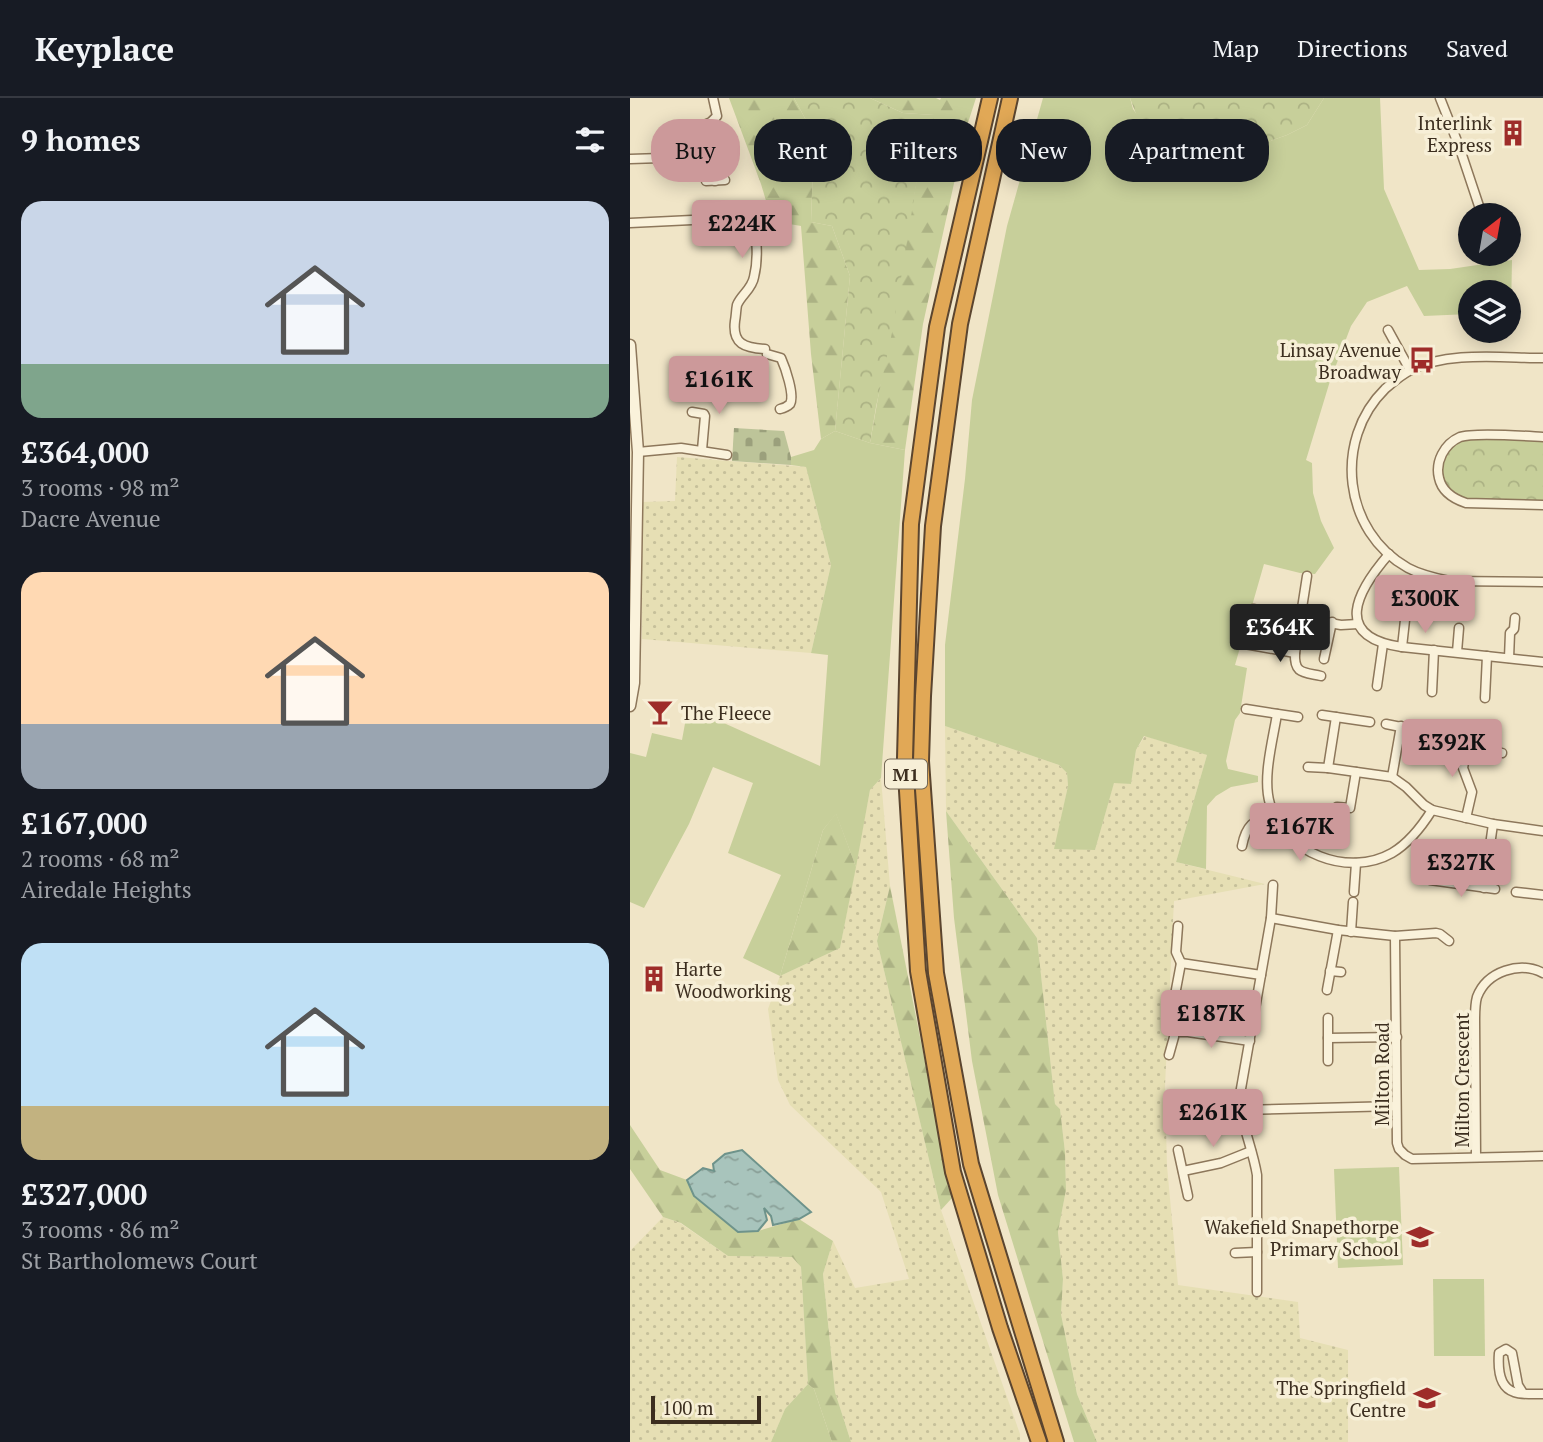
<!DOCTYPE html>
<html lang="en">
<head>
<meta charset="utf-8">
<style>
	body { margin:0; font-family:"PT Serif",serif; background:#242831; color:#f1f3f6; height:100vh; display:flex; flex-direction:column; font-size:26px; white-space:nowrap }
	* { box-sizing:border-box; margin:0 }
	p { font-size:23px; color:#9ea1a6 }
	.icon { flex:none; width:38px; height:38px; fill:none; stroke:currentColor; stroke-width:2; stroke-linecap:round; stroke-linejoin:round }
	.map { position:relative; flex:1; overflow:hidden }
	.side { display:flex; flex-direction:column; background:#171b24; width:630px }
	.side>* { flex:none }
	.hud { position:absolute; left:21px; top:21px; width:665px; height:63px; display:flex; gap:14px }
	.needle { width:46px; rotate:31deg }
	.buttons { position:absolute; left:828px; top:105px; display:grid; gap:14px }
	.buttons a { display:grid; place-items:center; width:63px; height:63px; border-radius:50%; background:#171b24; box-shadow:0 4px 18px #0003; font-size:35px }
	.scale { position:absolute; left:21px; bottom:18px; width:110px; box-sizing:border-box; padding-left:7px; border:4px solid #3c2e1f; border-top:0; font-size:19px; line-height:24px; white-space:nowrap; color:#3c2e1f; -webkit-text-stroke:5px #f7efd7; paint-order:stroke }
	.price { position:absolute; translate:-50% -60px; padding:0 16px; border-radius:7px; background:#cc999a; color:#111; font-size:23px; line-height:46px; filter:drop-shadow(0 2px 4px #0008) }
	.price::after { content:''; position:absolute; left:50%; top:42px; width:21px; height:16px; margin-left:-10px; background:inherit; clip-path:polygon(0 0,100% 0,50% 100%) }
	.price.on { background:#222; color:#fff }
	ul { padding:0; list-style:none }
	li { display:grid; align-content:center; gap:14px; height:371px; padding:0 21px }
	li span { display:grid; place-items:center; height:217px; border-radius:21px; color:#555 }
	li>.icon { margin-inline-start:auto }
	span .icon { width:126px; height:126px; fill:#fffc; stroke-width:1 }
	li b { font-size:30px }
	h2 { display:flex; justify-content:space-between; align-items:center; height:84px; padding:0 21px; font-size:30px }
	.chip { padding:0 24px; border-radius:28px; background:#171b24; box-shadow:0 4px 18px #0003; font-size:24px; line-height:63px }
	.chip.on { background:#cc999a; color:#111 }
	header { display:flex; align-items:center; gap:42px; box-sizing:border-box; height:98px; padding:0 35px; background:#171b24; border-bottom:2px solid #363941 }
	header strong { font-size:33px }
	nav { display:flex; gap:38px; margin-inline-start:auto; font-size:24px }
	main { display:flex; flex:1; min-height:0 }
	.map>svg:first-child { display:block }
	.farmland { fill:url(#farmland-dots) }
	.grass { fill:#c7cf9a }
	.forest { fill:url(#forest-firs) }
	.cemetery { fill:url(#cemetery-stones) }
	.park { fill:url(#park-crowns) }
	.water { fill:url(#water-ripples); stroke:#6e938b; stroke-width:2 }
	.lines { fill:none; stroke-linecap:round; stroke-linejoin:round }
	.minor-casing { stroke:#8d775b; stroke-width:11 }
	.tertiary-casing { stroke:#8d775b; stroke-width:13 }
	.motorway-casing { stroke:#5b452f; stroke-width:18 }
	.minor { stroke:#faf2db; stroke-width:8 }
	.tertiary { stroke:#faf2db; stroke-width:10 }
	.motorway { stroke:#e1a856; stroke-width:14 }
	.labels { text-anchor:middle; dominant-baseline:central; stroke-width:7; stroke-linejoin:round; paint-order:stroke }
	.shield { fill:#f7efd7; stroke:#746856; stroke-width:2 }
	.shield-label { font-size:18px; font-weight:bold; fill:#3c2e1f }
	.poi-label { font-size:19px; fill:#3c2e1f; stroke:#f7efd7; text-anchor:end }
	.street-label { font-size:19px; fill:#3c2e1f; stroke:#f7efd7 }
</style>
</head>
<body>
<header>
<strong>Keyplace</strong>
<nav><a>Map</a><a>Directions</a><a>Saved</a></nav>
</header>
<main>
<section class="side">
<h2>9 homes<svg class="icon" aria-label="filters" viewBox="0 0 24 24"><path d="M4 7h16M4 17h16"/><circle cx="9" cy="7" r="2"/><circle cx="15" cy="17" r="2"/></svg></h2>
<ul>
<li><span style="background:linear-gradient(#c9d6e8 75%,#7fa58c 0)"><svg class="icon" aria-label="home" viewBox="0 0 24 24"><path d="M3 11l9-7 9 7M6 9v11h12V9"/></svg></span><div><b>£364,000</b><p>3 rooms · 98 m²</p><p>Dacre Avenue</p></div></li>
<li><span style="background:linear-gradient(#ffd9b3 70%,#9aa5b1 0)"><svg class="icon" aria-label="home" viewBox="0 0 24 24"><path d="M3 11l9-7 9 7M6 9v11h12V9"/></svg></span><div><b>£167,000</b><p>2 rooms · 68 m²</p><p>Airedale Heights</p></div></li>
<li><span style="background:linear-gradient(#bfe0f5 75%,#c2b280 0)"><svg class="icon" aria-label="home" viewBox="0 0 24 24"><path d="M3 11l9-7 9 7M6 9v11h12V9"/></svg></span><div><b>£327,000</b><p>3 rooms · 86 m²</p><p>St Bartholomews Court</p></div></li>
</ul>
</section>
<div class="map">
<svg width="913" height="1344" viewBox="0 0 913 1344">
	<defs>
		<pattern id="farmland-dots" width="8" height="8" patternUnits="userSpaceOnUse" patternTransform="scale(1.75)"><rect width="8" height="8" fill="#e6dfb4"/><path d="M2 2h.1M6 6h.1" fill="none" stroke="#c6c09a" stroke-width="1.8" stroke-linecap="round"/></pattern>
		<pattern id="forest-firs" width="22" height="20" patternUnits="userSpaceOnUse" patternTransform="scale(1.75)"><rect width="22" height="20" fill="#c7cf9a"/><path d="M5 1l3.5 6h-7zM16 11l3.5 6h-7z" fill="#acb284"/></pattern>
		<pattern id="cemetery-stones" width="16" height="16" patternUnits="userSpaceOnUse" patternTransform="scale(1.75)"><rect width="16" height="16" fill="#bdc499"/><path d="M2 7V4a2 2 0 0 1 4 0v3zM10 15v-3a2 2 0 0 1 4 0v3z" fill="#9ba07c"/></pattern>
		<pattern id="park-crowns" width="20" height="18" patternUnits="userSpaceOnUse" patternTransform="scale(1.75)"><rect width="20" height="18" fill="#c7cf9a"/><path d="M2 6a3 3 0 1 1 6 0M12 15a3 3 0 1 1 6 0" fill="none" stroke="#acb284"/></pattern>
		<pattern id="water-ripples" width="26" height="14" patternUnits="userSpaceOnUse" patternTransform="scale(1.75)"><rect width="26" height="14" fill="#a8c4bc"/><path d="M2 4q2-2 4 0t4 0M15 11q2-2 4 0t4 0" fill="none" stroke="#8aa098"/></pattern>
	</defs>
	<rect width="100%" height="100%" fill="#f0e5c7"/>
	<g class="farmland">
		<polygon points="47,359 176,369 201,467 181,555 12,541 12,404 45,403"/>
		<polygon points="315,628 429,667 437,675 438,688 425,750 465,752 484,684 501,686 506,652 515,638 577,657 546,764 635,786 544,803 535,988 537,1068 548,1187 668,1204 670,1240 718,1252 718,1344 467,1344 447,1296 431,1216 433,1181 428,1134 436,1092 435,1054 430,1011 425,1006 407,840 316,713"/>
		<polygon points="251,680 260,788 247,843 311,1112 390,1336 390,1344 221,1344 205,1294 193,1176 203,1143 225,1190 279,1181 251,1094 160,1007 148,982 138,911 150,878 210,850 240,692"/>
		<polygon points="33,1119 50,1125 98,1158 162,1159 171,1169 178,1286 155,1311 141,1344 0,1344 0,1153"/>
	</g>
	<g class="grass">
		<polygon points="413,0 500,0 503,11 534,56 597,52 632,46 657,37 677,27 694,0 750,0 754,91 789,172 820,171 882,162 881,213 879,214 878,194 840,194 840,216 794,218 777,188 737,204 721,228 700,283 676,362 682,365 683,395 691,423 704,450 685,476 670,475 634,466 605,567 617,570 610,615 605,622 596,663 598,671 628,678 628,684 601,689 586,698 577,708 576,771 546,764 577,657 514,638 506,652 501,686 484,685 465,752 424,751 438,688 437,675 429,667 315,628 315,547 335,381 342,302 377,128"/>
		<polygon points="205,333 240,345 275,352 251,680 240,692 226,769 206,716 193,732 150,878 113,860 151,777 98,755 123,685 83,669 59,726 14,810 0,804 0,655 16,659 22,635 52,642 58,609 190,668 198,557 181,555 201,467 176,369 161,367 161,359 184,352 191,341"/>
		<polygon points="769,1069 773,1167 708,1170 704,1071"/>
		<polygon points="803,1181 854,1181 855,1258 804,1258"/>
		<polygon points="178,1286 184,1291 202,1344 141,1344 155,1311"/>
	</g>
	<g class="forest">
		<polygon points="99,0 164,0 177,24 183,66 181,124 202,128 220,178 205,333 191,341 181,256 171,128 142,123 131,86"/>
		<polygon points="240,0 306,0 310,2 311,0 346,0 336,31 293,226 275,352 240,345 290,63 304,17 273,15"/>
		<polygon points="316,713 407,840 425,1006 430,1011 435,1054 436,1092 428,1134 433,1181 431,1216 447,1296 467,1344 444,1344 368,1097 342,963 324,820"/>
		<polygon points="206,715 226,769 210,850 150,878 193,732"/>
		<polygon points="260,788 322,1100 311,1112 247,843"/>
		<polygon points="0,1027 30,1072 57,1082 64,1098 128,1133 169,1121 203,1143 193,1176 205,1294 221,1344 202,1344 184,1291 178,1286 171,1169 162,1159 98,1158 51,1125 33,1119 0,1071"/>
	</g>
	<polygon class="cemetery" points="104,330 154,333 161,359 161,367 102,363"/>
	<g class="park">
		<polygon points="164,0 240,0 273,15 305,17 290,63 263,230 246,309 240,345 205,333 220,178 202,128 181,124 183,66 177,24"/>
		<polygon points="500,0 694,0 677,27 657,37 632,46 597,52 534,56 512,32"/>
		<polygon points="913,339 913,407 836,405 811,386 809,362 829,340"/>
	</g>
	<polygon class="water" points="112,1052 181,1114 169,1121 143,1127 141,1118 134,1110 137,1122 128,1133 108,1134 64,1098 57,1082 73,1070 84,1073 83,1066 95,1056"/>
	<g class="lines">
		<g class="minor-casing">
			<g id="minor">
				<polyline points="810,0 829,48 852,117"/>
				<polyline points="63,59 63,35 65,31 81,24 87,18 83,0"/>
				<polyline points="0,61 63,59 79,68 85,78 85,83"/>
				<polyline points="76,83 95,82"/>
				<path d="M0 125 124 119C126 139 129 159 124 179 122 191 111 197 107 207 106 212 106 218 105 223 102 246 115 250 135 251"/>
				<polyline points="758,232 780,272"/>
				<path d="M137 256 151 260C155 269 165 297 160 306 157 309 154 310 150 311"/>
				<path d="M913 260C872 260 818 253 781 272 772 276 763 284 755 291 703 342 713 434 778 470 791 477 805 480 819 483L913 484"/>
				<polyline points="62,314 74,316 75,318 72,352"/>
				<path d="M913 339C895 338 844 334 830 339 814 346 805 364 809 380 812 394 824 401 836 405L913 407"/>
				<polyline points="8,354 51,350 97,357"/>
				<path d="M759 456C727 493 701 539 772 549L913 564"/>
				<path d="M677 478 665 555C664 576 673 574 691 578"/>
				<polyline points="832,508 833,483"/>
				<polyline points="623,511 711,527 728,526"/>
				<polyline points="615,546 665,555"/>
				<polyline points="772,549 776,513"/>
				<polyline points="827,554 829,530"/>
				<polyline points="879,560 880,535 884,531 885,520"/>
				<polyline points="694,561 702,524"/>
				<polyline points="747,588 753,546"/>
				<polyline points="802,594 804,552"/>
				<polyline points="855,600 857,558"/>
				<polyline points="616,611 668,619"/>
				<path d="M647 616C643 642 632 680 640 706 654 755 718 780 762 755 779 745 792 728 802 712"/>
				<polyline points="692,617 740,624"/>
				<polyline points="756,626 811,637"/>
				<polyline points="817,643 872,655"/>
				<polyline points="678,669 698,670 762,679 776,689 794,707 802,712 863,726 913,733"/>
				<polyline points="698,670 706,619"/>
				<polyline points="762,679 771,628"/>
				<polyline points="707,709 720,710 726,674"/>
				<polyline points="836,720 842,694 833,670 837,648"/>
				<path d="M612 748C616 727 623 723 643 715"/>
				<polyline points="800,782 865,791"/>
				<polyline points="854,790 863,726"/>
				<polyline points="724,794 726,765"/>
				<polyline points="886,794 913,797"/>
				<polyline points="641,820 708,832 765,838 806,835 810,836 819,843"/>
				<polyline points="548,828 546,854 551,865"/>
				<polyline points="721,834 723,804"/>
				<polyline points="765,838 767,1045 769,1051 775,1057 782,1061 913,1058"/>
				<polyline points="551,865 631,877"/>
				<polyline points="700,873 711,874"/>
				<polyline points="697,892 708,832"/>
				<polyline points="698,920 698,963"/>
				<polyline points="544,934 558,934 620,943"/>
				<polyline points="698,940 767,939"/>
				<polyline points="539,957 544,939 544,931 541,918 551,865"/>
				<polyline points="610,1012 766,1008"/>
				<polyline points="548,1052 558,1098"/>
				<path d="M846 1059 845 922C845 914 845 906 847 899 857 873 890 863 913 875"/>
				<polyline points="553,1073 591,1065 621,1053"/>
				<polyline points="605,1155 627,1154"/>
				<path d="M627 1194V1077C623 1052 612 1028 609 1002L641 820 643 787"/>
				<path d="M893 1295 888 1287 882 1255 876 1251 869 1255C868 1268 868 1289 884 1294 892 1297 904 1296 913 1296"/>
			</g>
		</g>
		<g class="tertiary-casing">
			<polyline id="tertiary" points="0,247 8,354 4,585 0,608"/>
		</g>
		<g class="motorway-casing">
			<g id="motorway">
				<polyline points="360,0 307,229 281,426 275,660 288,873 323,1074 370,1230 409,1344"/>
				<polyline points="380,0 330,226 303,428 293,598 291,663 306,875 341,1066 426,1344"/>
			</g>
		</g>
		<use href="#minor" class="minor"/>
		<use href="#tertiary" class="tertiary"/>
		<use href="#motorway" class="motorway"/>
	</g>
	<defs>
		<g id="building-bare" transform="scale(2.1)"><path d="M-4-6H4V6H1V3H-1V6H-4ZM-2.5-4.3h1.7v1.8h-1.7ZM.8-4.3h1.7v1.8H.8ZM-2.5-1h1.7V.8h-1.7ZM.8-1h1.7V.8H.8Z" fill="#9e2c29" stroke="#f7efd7" stroke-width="2.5" paint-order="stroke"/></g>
		<g id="bus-bare" transform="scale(2.1)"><path d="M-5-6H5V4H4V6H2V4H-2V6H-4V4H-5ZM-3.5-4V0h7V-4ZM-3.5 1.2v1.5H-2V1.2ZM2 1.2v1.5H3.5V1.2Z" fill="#9e2c29" stroke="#f7efd7" stroke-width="2.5" paint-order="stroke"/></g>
		<g id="bar-bare" transform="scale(2.1)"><path d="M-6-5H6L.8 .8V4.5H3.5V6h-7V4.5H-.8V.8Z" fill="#9e2c29" stroke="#f7efd7" stroke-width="2.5" paint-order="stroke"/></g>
		<g id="school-bare" transform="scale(2.1)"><path d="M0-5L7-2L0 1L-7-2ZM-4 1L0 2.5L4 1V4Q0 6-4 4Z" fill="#9e2c29" stroke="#f7efd7" stroke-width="2.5" paint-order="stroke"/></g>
	</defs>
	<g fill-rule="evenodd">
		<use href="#building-bare" x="883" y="35"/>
		<use href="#bus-bare" x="792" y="262"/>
		<use href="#bar-bare" x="30" y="614"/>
		<use href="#building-bare" x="24" y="881"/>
		<use href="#school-bare" x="790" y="1139"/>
		<use href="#school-bare" x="797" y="1300"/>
	</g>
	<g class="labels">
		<rect class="shield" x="255" y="661.5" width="42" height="29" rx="5"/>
		<g class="shield-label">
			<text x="276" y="676">M1</text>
		</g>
		<g class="poi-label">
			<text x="862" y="24">Interlink<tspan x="862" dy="22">Express</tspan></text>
			<text x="771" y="251">Linsay Avenue<tspan x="771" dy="22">Broadway</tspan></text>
			<text x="51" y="614" text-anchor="start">The Fleece</text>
			<text x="45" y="870" text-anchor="start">Harte<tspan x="45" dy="22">Woodworking</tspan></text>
			<text x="769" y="1128">Wakefield Snapethorpe<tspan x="769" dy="22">Primary School</tspan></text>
			<text x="776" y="1289">The Springfield<tspan x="776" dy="22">Centre</tspan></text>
		</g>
		<g class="street-label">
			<text transform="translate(751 976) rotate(-90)">Milton Road</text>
			<text transform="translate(831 982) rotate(-90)">Milton Crescent</text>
		</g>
	</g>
</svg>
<div class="buttons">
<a><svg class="needle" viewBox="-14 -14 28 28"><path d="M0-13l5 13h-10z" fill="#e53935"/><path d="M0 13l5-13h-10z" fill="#9ea1a6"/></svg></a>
<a><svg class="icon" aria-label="layers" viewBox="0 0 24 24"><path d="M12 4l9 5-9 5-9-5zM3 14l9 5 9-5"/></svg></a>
</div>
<div class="scale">100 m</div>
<b class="price" style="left:112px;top:162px">£224K</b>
<b class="price" style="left:89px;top:318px">£161K</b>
<b class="price" style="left:795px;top:537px">£300K</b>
<b class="price on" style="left:650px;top:566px">£364K</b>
<b class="price" style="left:822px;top:681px">£392K</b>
<b class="price" style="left:670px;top:765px">£167K</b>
<b class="price" style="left:831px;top:801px">£327K</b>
<b class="price" style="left:581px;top:952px">£187K</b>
<b class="price" style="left:583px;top:1051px">£261K</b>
<div class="hud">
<a class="chip on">Buy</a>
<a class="chip">Rent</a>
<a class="chip">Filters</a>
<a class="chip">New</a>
<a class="chip">Apartment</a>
</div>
</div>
</main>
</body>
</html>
